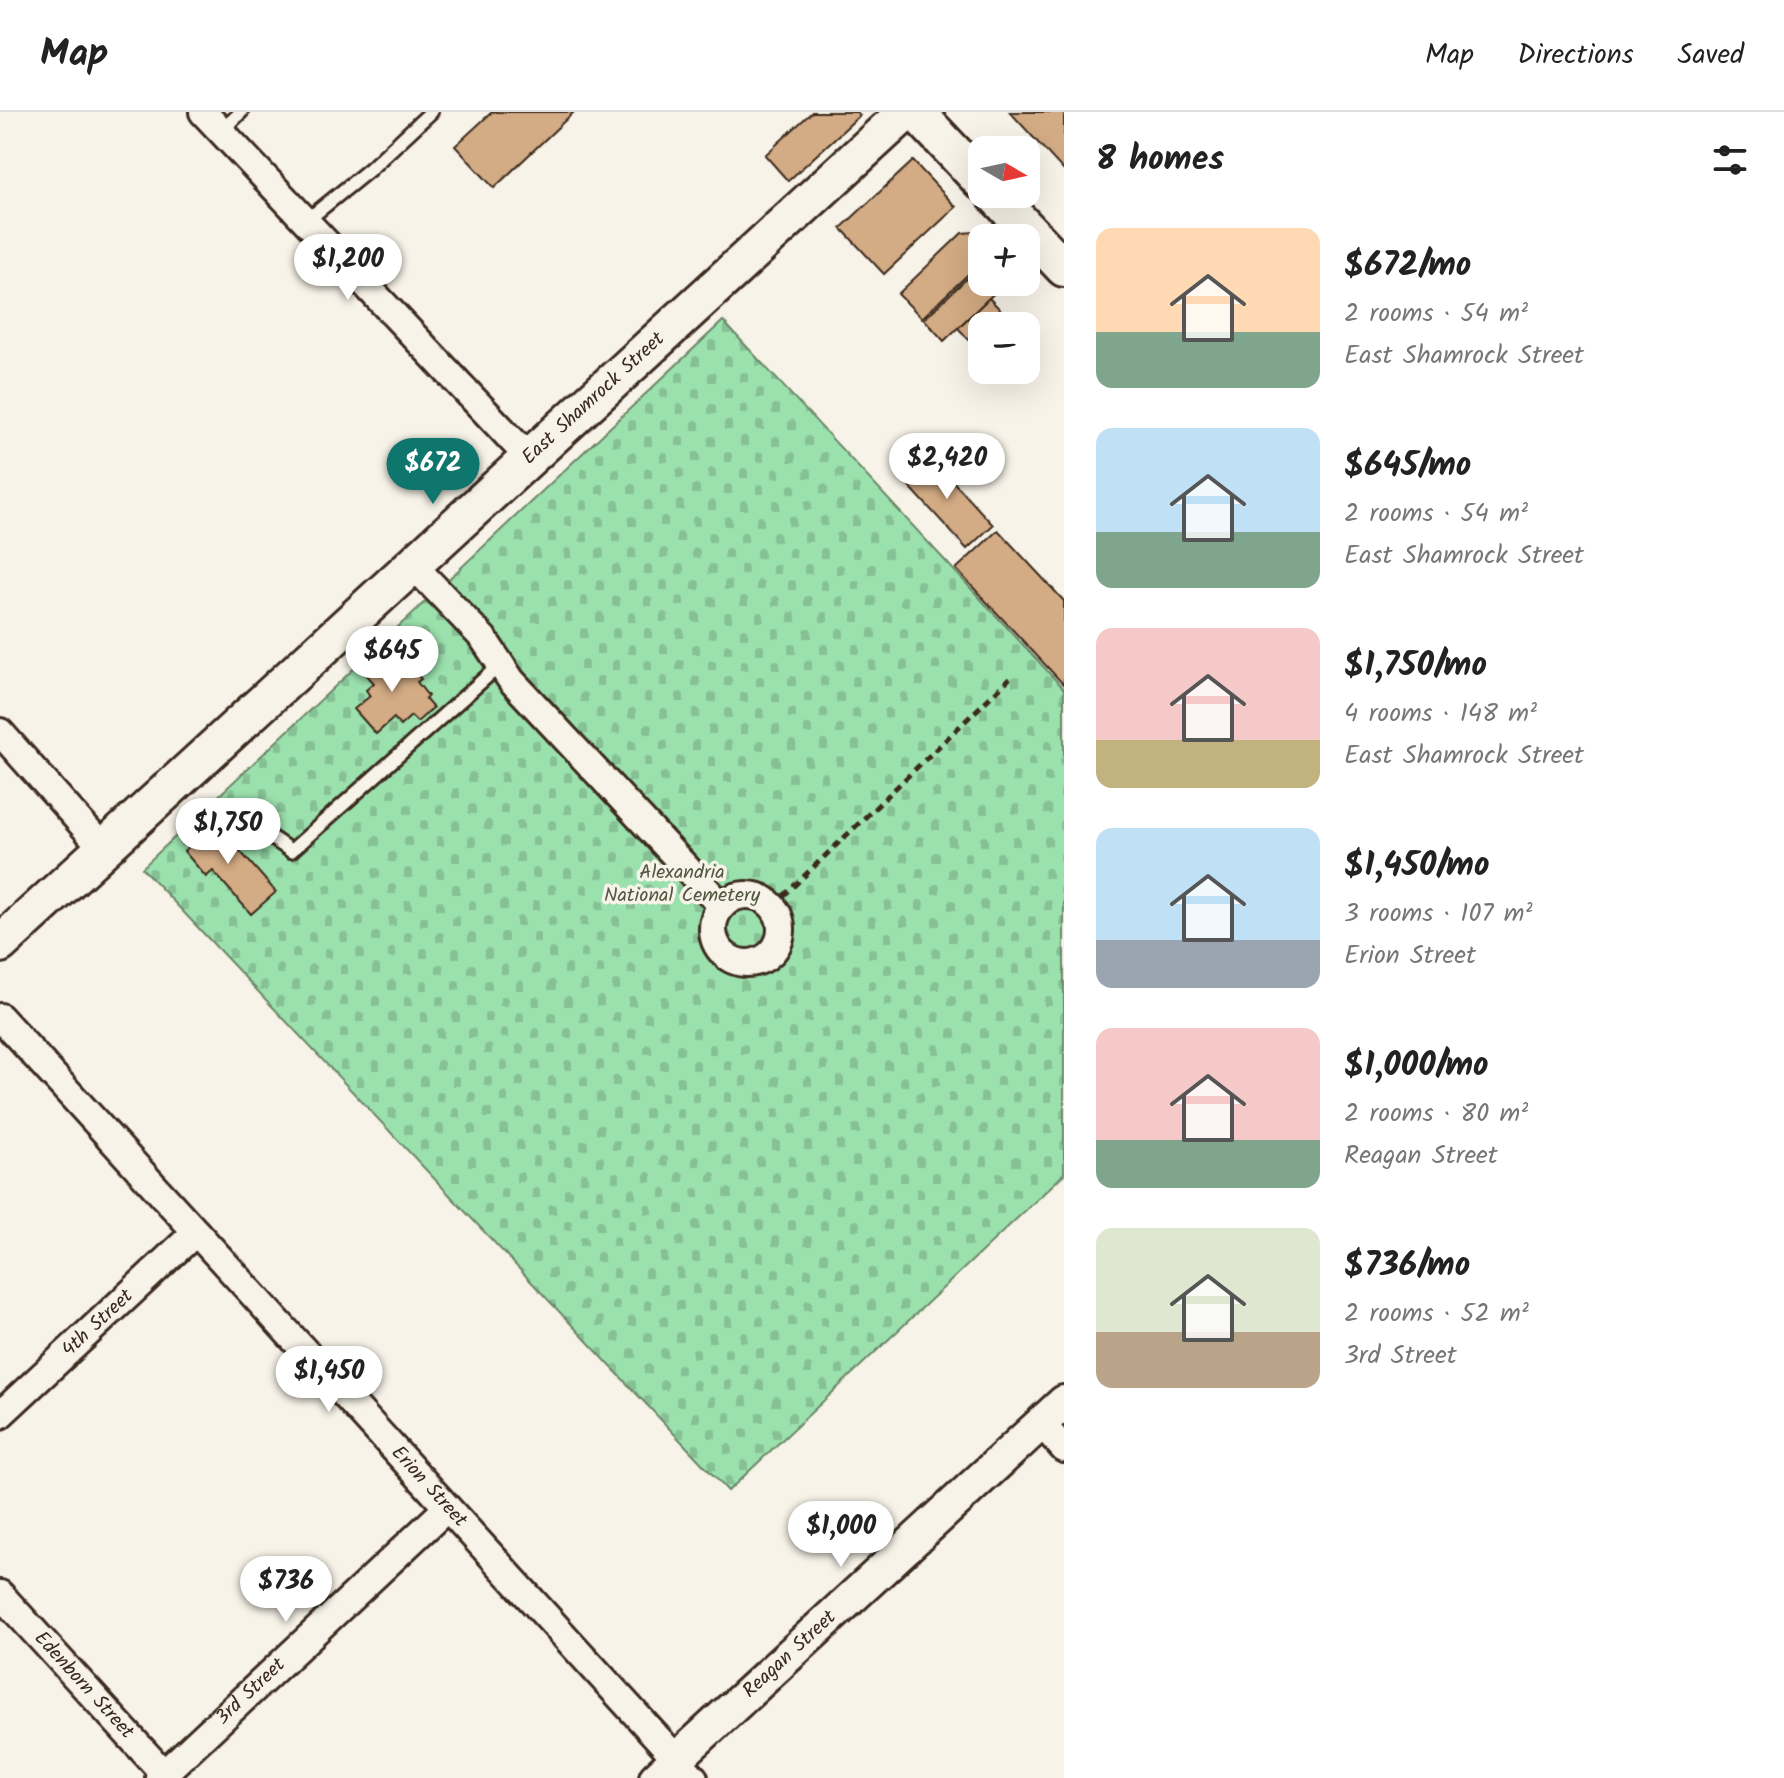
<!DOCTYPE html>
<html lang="en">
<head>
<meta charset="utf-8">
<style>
	body { margin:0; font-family:Kalam,sans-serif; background:#f6f6f6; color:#222; height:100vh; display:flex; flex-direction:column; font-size:30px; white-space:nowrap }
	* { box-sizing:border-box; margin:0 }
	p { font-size:26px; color:#767676 }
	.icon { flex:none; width:44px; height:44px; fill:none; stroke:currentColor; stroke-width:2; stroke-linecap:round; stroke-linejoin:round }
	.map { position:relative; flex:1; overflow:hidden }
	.drawer { display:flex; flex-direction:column; background:#fff; width:720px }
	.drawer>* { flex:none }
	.needle { width:52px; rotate:99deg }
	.buttons { position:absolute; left:968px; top:24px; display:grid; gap:16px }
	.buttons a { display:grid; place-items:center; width:72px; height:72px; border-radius:16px; background:#fff; box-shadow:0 8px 32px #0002; font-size:40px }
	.price { position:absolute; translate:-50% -68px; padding:0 18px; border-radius:28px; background:#fff; color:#222; font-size:26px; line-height:52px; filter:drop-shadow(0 2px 4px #0008) }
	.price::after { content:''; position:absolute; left:50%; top:48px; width:24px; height:18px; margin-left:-12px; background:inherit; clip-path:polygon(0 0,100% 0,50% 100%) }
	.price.active { background:#0f766e; color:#fff }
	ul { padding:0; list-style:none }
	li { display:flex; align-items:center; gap:24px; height:200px; padding:0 32px }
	li span { display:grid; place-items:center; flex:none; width:224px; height:160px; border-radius:16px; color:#555 }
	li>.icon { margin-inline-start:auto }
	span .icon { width:96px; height:96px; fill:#fffc; stroke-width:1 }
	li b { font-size:34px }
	h2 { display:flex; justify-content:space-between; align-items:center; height:96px; padding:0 32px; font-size:34px }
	header { display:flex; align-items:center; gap:48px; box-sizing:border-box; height:112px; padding:0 40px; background:#fff; border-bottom:2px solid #e0e0e0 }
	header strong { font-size:38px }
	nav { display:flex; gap:44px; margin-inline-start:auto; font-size:28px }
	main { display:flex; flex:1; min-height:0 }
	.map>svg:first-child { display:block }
	.cemetery { fill:url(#cemetery-stones); stroke:#6b8666; stroke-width:2 }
	.building { fill:#d3ab84; stroke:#3b2a1e; stroke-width:2 }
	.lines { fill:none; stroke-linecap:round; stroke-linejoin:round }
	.service-casing { stroke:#3b2a1e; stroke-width:18 }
	.minor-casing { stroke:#3b2a1e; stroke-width:32 }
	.tertiary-casing { stroke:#3b2a1e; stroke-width:38 }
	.secondary-casing { stroke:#3b2a1e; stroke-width:42 }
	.path { stroke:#3b2a1e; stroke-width:5; stroke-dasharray:8 6; stroke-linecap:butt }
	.service { stroke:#f7f3e8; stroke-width:12 }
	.minor { stroke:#f7f3e8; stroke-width:26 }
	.tertiary { stroke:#f7f3e8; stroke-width:32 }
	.secondary { stroke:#f7f3e8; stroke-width:36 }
	.labels { text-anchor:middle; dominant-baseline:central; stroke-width:7; stroke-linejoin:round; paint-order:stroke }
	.street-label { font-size:20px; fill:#3b2a1e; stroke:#f7f3e8 }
	.park-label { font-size:20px; fill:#535842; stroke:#f7f3e8 }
</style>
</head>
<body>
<header>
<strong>Map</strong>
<nav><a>Map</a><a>Directions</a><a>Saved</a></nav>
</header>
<main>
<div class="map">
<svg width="1064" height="1666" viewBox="0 0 1064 1666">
	<defs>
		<pattern id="cemetery-stones" width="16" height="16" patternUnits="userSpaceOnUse" patternTransform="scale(2)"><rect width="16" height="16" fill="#9be1ae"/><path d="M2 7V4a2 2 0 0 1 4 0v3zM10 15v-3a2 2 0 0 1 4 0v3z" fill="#86c195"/></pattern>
	</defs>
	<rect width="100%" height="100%" fill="#f7f3e8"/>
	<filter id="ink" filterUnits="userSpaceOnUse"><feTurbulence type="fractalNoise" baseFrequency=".0125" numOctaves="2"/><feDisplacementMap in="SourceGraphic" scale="16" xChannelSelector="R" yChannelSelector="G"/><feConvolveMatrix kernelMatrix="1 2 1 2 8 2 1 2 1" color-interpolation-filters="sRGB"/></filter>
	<g filter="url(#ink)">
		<polygon class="cemetery" points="723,209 1064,577 1064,1062 728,1379 142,756"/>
		<g class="building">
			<polygon points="492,0 574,0 494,76 455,34"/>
			<polygon points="812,0 856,0 860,3 788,69 765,43"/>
			<polygon points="1010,0 1064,0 1064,59"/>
			<polygon points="913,49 956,95 884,162 841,116"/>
			<polygon points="975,120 982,127 982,149 922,206 898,182 962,121"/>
			<polygon points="982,152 982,170 1006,170 944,229 924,207"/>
			<polygon points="989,186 1016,214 982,214 982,242 958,216"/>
			<polygon points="927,341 993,413 967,437 901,365"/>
			<polygon points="998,418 1064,489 1064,573 956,457"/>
			<polygon points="388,536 407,558 412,556 421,567 417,570 428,584 425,587 433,596 417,610 411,604 400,614 394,606 376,622 354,597 370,584 366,578 374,571 363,559"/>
			<polygon points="211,706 276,780 251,802 213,759 206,765 184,739 190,734 185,729"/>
		</g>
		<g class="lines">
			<g class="service-casing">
				<g id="service">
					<polyline points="221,19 241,0"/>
					<polyline points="306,109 370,57 431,0"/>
					<polyline points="260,718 291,739 501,552"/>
				</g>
			</g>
			<g class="minor-casing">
				<g id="minor">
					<polyline points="203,0 529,346"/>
					<polyline points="413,453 483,526 511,568 722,794"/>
					<polyline points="0,620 104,737"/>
					<circle cx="747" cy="817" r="34"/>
					<path id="s1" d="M0 905 694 1666"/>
					<path id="s2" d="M0 1303 196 1120"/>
					<polyline points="1041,1311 1064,1337"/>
					<path id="s3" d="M0 1482 168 1666"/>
					<path id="s4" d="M159 1666 447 1396"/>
				</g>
			</g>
			<g class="tertiary-casing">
				<g id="tertiary">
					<path id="s5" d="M656 1666 1064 1290"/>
				</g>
			</g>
			<g class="secondary-casing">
				<g id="secondary">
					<polyline points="916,0 982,70"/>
					<polyline points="994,82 1064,156"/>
					<path id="s6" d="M0 832 906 0"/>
				</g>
			</g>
			<polyline class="path" points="773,794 1010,566"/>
			<use href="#service" class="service"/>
			<use href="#minor" class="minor"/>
			<use href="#tertiary" class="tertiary"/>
			<use href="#secondary" class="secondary"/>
		</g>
	</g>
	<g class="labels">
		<g class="street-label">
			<text stroke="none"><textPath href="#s6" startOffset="806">East Shamrock Street</textPath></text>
			<text stroke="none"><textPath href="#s2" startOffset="134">4th Street</textPath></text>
			<text stroke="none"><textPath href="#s1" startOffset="636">Erion Street</textPath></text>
			<text stroke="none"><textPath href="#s5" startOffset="182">Reagan Street</textPath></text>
			<text stroke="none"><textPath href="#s3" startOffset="124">Edenborn Street</textPath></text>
			<text stroke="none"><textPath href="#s4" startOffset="126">3rd Street</textPath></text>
		</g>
		<g class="park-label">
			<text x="682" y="761">Alexandria<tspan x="682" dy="23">National Cemetery</tspan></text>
		</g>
	</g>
</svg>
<div class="buttons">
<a><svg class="needle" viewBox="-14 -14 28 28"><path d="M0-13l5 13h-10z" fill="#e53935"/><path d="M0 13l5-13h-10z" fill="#767676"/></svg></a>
<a>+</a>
<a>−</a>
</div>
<b class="price" style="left:348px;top:190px">$1,200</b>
<b class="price" style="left:947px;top:389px">$2,420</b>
<b class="price active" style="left:433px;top:394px">$672</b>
<b class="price" style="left:392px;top:582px">$645</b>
<b class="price" style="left:228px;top:754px">$1,750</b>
<b class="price" style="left:329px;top:1302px">$1,450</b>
<b class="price" style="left:841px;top:1457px">$1,000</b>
<b class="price" style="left:286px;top:1512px">$736</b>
</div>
<section class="drawer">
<h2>8 homes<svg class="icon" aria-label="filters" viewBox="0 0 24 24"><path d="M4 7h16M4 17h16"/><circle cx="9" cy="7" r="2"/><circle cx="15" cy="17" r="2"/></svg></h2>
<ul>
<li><span style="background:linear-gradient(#ffd9b3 65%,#7fa58c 0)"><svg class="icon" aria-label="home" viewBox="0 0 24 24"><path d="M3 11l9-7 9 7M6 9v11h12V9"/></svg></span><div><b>$672/mo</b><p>2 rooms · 54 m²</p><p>East Shamrock Street</p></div></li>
<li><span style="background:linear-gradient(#bfe0f5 65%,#7fa58c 0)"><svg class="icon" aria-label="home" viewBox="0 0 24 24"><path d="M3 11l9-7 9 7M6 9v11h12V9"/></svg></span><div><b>$645/mo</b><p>2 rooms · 54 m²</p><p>East Shamrock Street</p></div></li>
<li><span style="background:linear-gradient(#f6c9c9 70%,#c2b280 0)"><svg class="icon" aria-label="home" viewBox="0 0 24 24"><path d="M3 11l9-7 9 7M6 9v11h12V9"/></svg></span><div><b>$1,750/mo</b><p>4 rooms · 148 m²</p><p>East Shamrock Street</p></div></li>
<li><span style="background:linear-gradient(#bfe0f5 70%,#9aa5b1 0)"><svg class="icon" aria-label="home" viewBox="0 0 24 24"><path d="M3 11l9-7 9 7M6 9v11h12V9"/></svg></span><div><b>$1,450/mo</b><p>3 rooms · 107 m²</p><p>Erion Street</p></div></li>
<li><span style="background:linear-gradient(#f6c9c9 70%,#7fa58c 0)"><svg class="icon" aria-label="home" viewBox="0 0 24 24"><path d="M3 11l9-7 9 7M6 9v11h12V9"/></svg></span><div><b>$1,000/mo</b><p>2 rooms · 80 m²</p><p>Reagan Street</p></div></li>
<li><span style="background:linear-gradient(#dfe7d0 65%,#b9a48a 0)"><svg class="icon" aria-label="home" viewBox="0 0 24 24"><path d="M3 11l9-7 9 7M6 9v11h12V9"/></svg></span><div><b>$736/mo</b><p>2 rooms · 52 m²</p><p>3rd Street</p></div></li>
</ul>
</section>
</main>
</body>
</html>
